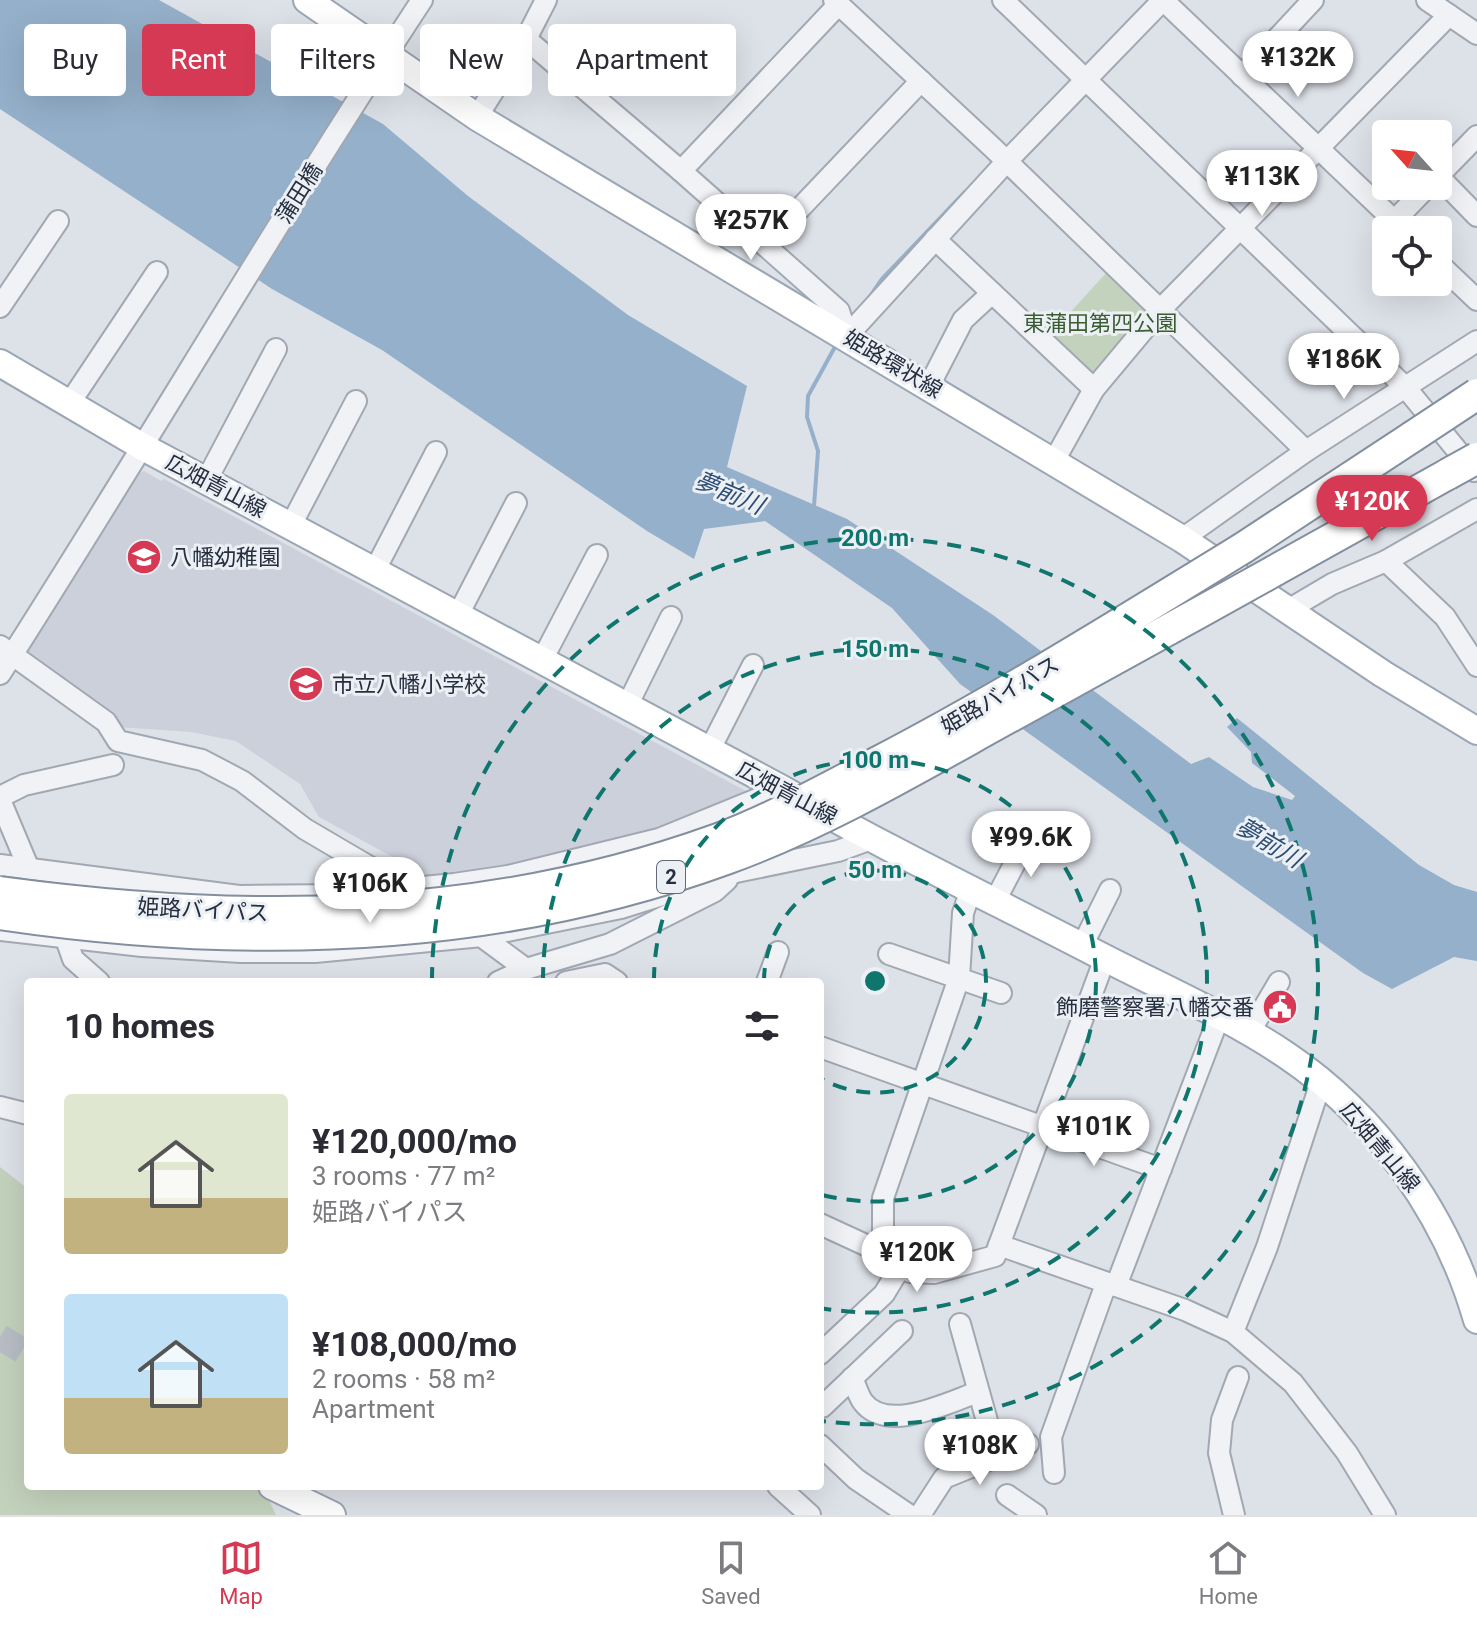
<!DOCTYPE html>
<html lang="en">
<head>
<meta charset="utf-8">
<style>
	body { margin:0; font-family:Roboto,"Noto Sans JP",sans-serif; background:#f2f2f3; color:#2b2b33; height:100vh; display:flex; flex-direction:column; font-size:30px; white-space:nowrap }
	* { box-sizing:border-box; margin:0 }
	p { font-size:26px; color:#7c7c81 }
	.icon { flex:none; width:44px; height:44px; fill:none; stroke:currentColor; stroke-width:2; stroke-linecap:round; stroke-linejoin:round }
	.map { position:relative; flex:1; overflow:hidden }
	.drawer { position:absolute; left:24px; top:978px; width:800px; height:512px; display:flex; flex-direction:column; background:#fff; border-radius:8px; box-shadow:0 8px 32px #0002 }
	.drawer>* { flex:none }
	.guide { position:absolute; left:24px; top:24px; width:800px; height:72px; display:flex; gap:16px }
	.needle { width:52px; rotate:297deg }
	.fabs { position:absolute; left:1372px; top:120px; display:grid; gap:16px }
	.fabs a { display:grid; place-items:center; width:80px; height:80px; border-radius:8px; background:#fff; box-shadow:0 8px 32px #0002; font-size:40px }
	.price { position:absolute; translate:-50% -68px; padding:0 18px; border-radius:28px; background:#fff; color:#222; font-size:26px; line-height:52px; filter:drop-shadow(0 2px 4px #0008) }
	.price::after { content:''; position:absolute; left:50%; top:48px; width:24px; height:18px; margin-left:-12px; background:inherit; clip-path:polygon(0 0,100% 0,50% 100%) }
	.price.current { background:#d63953; color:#fff }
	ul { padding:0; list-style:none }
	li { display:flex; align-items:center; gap:24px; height:200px; padding:0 40px }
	li span { display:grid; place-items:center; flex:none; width:224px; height:160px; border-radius:8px; color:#555 }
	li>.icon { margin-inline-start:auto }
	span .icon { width:96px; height:96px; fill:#fffc; stroke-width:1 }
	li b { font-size:34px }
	h2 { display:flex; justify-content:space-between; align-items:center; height:96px; padding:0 40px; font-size:34px }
	.pill { padding:0 28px; border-radius:8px; background:#fff; box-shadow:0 8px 32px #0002; font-size:28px; line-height:72px }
	.pill.current { background:#d63953; color:#fff }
	.menu { display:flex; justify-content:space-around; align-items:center; height:112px; border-top:2px solid #e1e1e2; background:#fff; font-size:22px; color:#7c7c81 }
	.menu a { display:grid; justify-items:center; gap:4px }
	.menu .current { color:#d63953 }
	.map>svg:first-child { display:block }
	.built { fill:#cbd0da }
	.green { fill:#c3d2bd }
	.water { fill:#95b0ca }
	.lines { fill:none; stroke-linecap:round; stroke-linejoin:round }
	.stream { stroke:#95b0ca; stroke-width:4 }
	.major-tunnel { stroke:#b8bdc6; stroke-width:26; stroke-dasharray:26 13; stroke-linecap:butt }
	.minor-casing { stroke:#a2a8b2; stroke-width:24 }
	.major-casing { stroke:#9ba6b4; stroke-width:30 }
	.highway-casing { stroke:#838f9f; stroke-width:34 }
	.minor { stroke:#f0f2f6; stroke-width:20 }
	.major { stroke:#fff; stroke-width:26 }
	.highway { stroke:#fff; stroke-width:30 }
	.highway-bridge-casing { stroke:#838f9f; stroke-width:34; stroke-linecap:butt }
	.highway-bridge { stroke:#fff; stroke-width:30 }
	.ring { fill:none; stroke:#0f766e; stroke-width:4; stroke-dasharray:14 10 }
	.labels { text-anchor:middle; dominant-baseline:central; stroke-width:6; stroke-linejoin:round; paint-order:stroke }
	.shield { fill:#ecf0f5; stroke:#616976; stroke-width:2 }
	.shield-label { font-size:20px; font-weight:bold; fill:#252f3f }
	.street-label { font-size:22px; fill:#252f3f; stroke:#ecf0f5 }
	.park-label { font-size:22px; fill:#3a5c32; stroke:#ecf0f5 }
	.poi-label { font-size:22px; fill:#252f3f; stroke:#ecf0f5; text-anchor:start }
	.water-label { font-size:24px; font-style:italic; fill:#2d4f75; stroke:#ecf0f5 }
	.centre { fill:#0f766e; stroke:#ecf0f5; stroke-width:4 }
	.ring-label { font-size:24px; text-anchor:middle; font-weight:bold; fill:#0f766e; stroke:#ecf0f5; stroke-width:6; stroke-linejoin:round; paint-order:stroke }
</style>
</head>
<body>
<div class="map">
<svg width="1477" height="1515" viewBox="0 0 1477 1515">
	<rect width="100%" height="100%" fill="#dde1e8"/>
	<polygon class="built" points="144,471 161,481 164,479 757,797 586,853 433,879 319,817 300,784 236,741 191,732 118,727 24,653 137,474"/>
	<g class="green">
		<polygon points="1106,273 1147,311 1093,377 1049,336"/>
		<polygon points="0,1167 28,1189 28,1486 262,1486 276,1515 0,1515"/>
	</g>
	<polygon class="water" points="0,0 159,0 383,124 468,196 628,315 747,386 727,467 847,519 993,615 1191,764 1209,757 1253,787 1292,800 1295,796 1252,763 1251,752 1227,727 1237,718 1419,865 1454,885 1477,892 1477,961 1454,957 1392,989 1363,973 960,684 892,608 765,521 704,529 694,559 647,531 382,350 272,289 0,109"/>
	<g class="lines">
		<g class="stream">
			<polyline points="869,298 882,279 965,192"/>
			<polyline points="814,506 818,451 807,417 808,396 836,345"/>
		</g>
		<polyline class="major-tunnel" points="0,1337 28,1354"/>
		<g class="minor-casing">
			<g id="minor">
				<polyline points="834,0 993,148 1306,451"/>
				<polyline points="1003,0 1406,388 1474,471"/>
				<polyline points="1163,0 1404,230"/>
				<polyline points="1427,0 1477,34"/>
				<polyline points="526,39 681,171 839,311 847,336"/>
				<polyline points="1242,76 1313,0"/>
				<polyline points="477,117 526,39 546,0"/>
				<polyline points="1477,136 1438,176 1477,216"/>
				<polyline points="681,171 839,4"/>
				<polyline points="1394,221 1428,186"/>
				<polyline points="935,239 1094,389"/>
				<polyline points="765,245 921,81"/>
				<polyline points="1438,263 1477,300"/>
				<polyline points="0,307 58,221"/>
				<polyline points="847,336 1007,161 1163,0"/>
				<polyline points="929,386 963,320 992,293"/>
				<polyline points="69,404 157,272"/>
				<polyline points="1054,461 1094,389 1160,310 1449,15"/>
				<polyline points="206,481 276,349"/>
				<polyline points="291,525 356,401"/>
				<polyline points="1182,539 1306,451 1477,341"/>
				<polyline points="1386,561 1445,617 1477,666"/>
				<polyline points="375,570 436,452"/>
				<polyline points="1288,610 1332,584 1386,561 1477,509"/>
				<polyline points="458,615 516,503"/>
				<polyline points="0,646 106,722 118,741 202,760 242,781 305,829 409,890"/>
				<polyline points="542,660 597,555"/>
				<path d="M0 674C143 451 276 222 422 0"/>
				<polyline points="627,706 671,617"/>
				<polyline points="709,751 753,665"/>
				<polyline points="0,797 24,785 113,765"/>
				<polyline points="0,800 29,869"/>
				<polyline points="0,865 239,896 342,895 454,884 508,876 659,839 782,789"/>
				<polyline points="995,901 1029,836"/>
				<polyline points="0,930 142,946 241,952 315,952 482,936 621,908 736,872 838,851 871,839"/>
				<polyline points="477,933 526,969"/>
				<polyline points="66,939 73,959 99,982"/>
				<polyline points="1082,946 1110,890"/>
				<polyline points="889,954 1001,993"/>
				<polyline points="498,982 526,969 610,944 715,891 727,880"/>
				<polyline points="566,982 605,974 617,982"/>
				<polyline points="767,982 778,952"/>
				<polyline points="1249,1033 1279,982"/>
				<polyline points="820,1047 1161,1169"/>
				<polyline points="0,1107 28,1114"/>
				<polyline points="820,1224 883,1253 910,1272 934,1273 995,1256 1105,958"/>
				<polyline points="999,1245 1185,1310 1233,1332 1293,1383 1347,1453 1385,1515"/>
				<polyline points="883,1253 883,1198 959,978 963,913 971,889"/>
				<polyline points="1116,1286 1219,1017"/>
				<polyline points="960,1324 997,1457"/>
				<polyline points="1233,1332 1267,1247 1321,1082"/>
				<polyline points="820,1354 884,1294 901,1266"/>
				<path d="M852 1378C856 1386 858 1395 863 1402 887 1434 949 1402 978 1392"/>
				<polyline points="822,1407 902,1331"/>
				<polyline points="820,1445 856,1479 909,1515"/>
				<polyline points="1054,1473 1051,1437 1106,1284"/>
				<polyline points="778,1486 810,1515"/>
				<polyline points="1007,1495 1036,1515"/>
				<polyline points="920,1515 944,1478 1028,1444"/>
				<polyline points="1234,1515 1219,1453 1222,1420 1238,1377"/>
			</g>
		</g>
		<g class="major-casing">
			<g id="major">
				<polyline points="307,0 477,117 1182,539 1383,674 1477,731"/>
				<path d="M0 363 143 447 782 789C885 848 993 900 1099 955 1161 987 1228 1016 1286 1055 1377 1116 1447 1215 1477 1320"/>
				<polyline points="272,1486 332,1515"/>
			</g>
		</g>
		<g class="highway-casing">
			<g id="highway">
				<polyline points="1243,548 1412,437"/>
				<polyline points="1274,571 1448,474"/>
			</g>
		</g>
		<use href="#minor" class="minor"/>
		<use href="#major" class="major"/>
		<use href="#highway" class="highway"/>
		<g class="highway-bridge-casing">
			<g id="highway-bridge">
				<polyline points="1412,437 1477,394"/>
				<polyline points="1448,474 1477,458"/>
				<path d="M0 892C245 925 482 924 718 839 772 819 823 790 874 764 1001 698 1121 623 1243 548"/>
				<path d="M0 914C243 950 493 944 726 859 817 826 904 776 988 729 1084 676 1179 624 1274 571"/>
			</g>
		</g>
		<use href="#highway-bridge" class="highway-bridge"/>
	</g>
	<g class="ring">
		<path d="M764 982A111 111 0 1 1 820 1078"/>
		<path d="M654 981A221 221 0 1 1 822 1195"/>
		<path d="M543 981A332 332 0 1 1 820 1308"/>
		<path d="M432 981A443 443 0 1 1 821 1421"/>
	</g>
	<defs>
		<g id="school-disc" transform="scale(1.8)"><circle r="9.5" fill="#d63953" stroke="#ecf0f5"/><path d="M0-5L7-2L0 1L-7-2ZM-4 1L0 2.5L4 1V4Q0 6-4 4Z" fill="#fff"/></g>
		<g id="civic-disc" transform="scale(1.8)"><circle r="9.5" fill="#d63953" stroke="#ecf0f5"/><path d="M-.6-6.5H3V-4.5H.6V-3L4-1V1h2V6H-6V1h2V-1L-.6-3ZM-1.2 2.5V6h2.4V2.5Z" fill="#fff"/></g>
	</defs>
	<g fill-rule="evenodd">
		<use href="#school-disc" x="144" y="557"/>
		<use href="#school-disc" x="306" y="684"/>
		<use href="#civic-disc" x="1280" y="1007"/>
	</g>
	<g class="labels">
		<rect class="shield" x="657" y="861" width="28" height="32" rx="6"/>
		<g class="shield-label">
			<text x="671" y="877">2</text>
		</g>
		<g class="street-label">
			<text transform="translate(299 193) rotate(-58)">蒲田橋</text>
			<text transform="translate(893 364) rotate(31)">姫路環状線</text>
			<text transform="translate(216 486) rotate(28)">広畑青山線</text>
			<text transform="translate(1000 695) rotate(-30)">姫路バイパス</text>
			<text transform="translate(787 793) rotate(28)">広畑青山線</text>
			<text transform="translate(203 910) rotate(3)">姫路バイパス</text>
			<text transform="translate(1380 1147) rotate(50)">広畑青山線</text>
		</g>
		<g class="park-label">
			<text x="1100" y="323">東蒲田第四公園</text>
		</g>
		<g class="poi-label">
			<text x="170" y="557">八幡幼稚園</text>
			<text x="332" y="684">市立八幡小学校</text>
			<text x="1254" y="1007" text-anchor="end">飾磨警察署八幡交番</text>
		</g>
		<g class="water-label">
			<text transform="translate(729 493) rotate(23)">夢前川</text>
			<text transform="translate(1269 843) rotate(31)">夢前川</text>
		</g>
	</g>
	<circle cx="875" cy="981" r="12" class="centre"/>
	<g class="ring-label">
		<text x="875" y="546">200 m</text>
		<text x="875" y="657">150 m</text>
		<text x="875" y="768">100 m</text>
		<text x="875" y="878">50 m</text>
	</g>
</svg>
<div class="fabs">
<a><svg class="needle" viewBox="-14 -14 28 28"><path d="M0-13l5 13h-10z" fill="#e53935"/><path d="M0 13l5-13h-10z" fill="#7c7c81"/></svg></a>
<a><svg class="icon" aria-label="locate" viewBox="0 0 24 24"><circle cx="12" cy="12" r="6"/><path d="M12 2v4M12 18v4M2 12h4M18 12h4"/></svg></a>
</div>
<b class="price" style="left:1298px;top:99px">¥132K</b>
<b class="price" style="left:1262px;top:218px">¥113K</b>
<b class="price" style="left:751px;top:262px">¥257K</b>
<b class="price" style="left:1344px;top:401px">¥186K</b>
<b class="price current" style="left:1372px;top:543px">¥120K</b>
<b class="price" style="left:1031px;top:879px">¥99.6K</b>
<b class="price" style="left:370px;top:925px">¥106K</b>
<b class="price" style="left:1094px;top:1168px">¥101K</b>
<b class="price" style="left:917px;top:1294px">¥120K</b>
<b class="price" style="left:980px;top:1487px">¥108K</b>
<div class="guide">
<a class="pill">Buy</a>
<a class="pill current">Rent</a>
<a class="pill">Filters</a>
<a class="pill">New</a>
<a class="pill">Apartment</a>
</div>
<section class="drawer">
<h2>10 homes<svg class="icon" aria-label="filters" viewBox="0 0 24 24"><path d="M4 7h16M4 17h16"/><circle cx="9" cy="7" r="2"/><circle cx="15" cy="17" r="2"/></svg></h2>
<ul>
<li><span style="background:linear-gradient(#dfe7d0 65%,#c2b280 0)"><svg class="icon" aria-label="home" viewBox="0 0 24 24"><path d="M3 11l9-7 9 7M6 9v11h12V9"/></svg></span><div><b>¥120,000/mo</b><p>3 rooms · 77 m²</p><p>姫路バイパス</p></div></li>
<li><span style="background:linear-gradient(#bfe0f5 65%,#c2b280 0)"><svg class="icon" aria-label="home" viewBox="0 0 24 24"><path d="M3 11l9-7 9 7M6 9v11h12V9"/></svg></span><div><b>¥108,000/mo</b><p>2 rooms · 58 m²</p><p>Apartment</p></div></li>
</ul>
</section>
</div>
<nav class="menu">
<a class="current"><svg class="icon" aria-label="map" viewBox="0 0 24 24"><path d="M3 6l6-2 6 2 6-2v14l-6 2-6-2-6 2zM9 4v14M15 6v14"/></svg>Map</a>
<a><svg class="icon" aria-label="saved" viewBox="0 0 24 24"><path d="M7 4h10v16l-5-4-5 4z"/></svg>Saved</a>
<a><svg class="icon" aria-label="home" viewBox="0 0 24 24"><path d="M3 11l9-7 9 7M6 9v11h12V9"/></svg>Home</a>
</nav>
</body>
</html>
